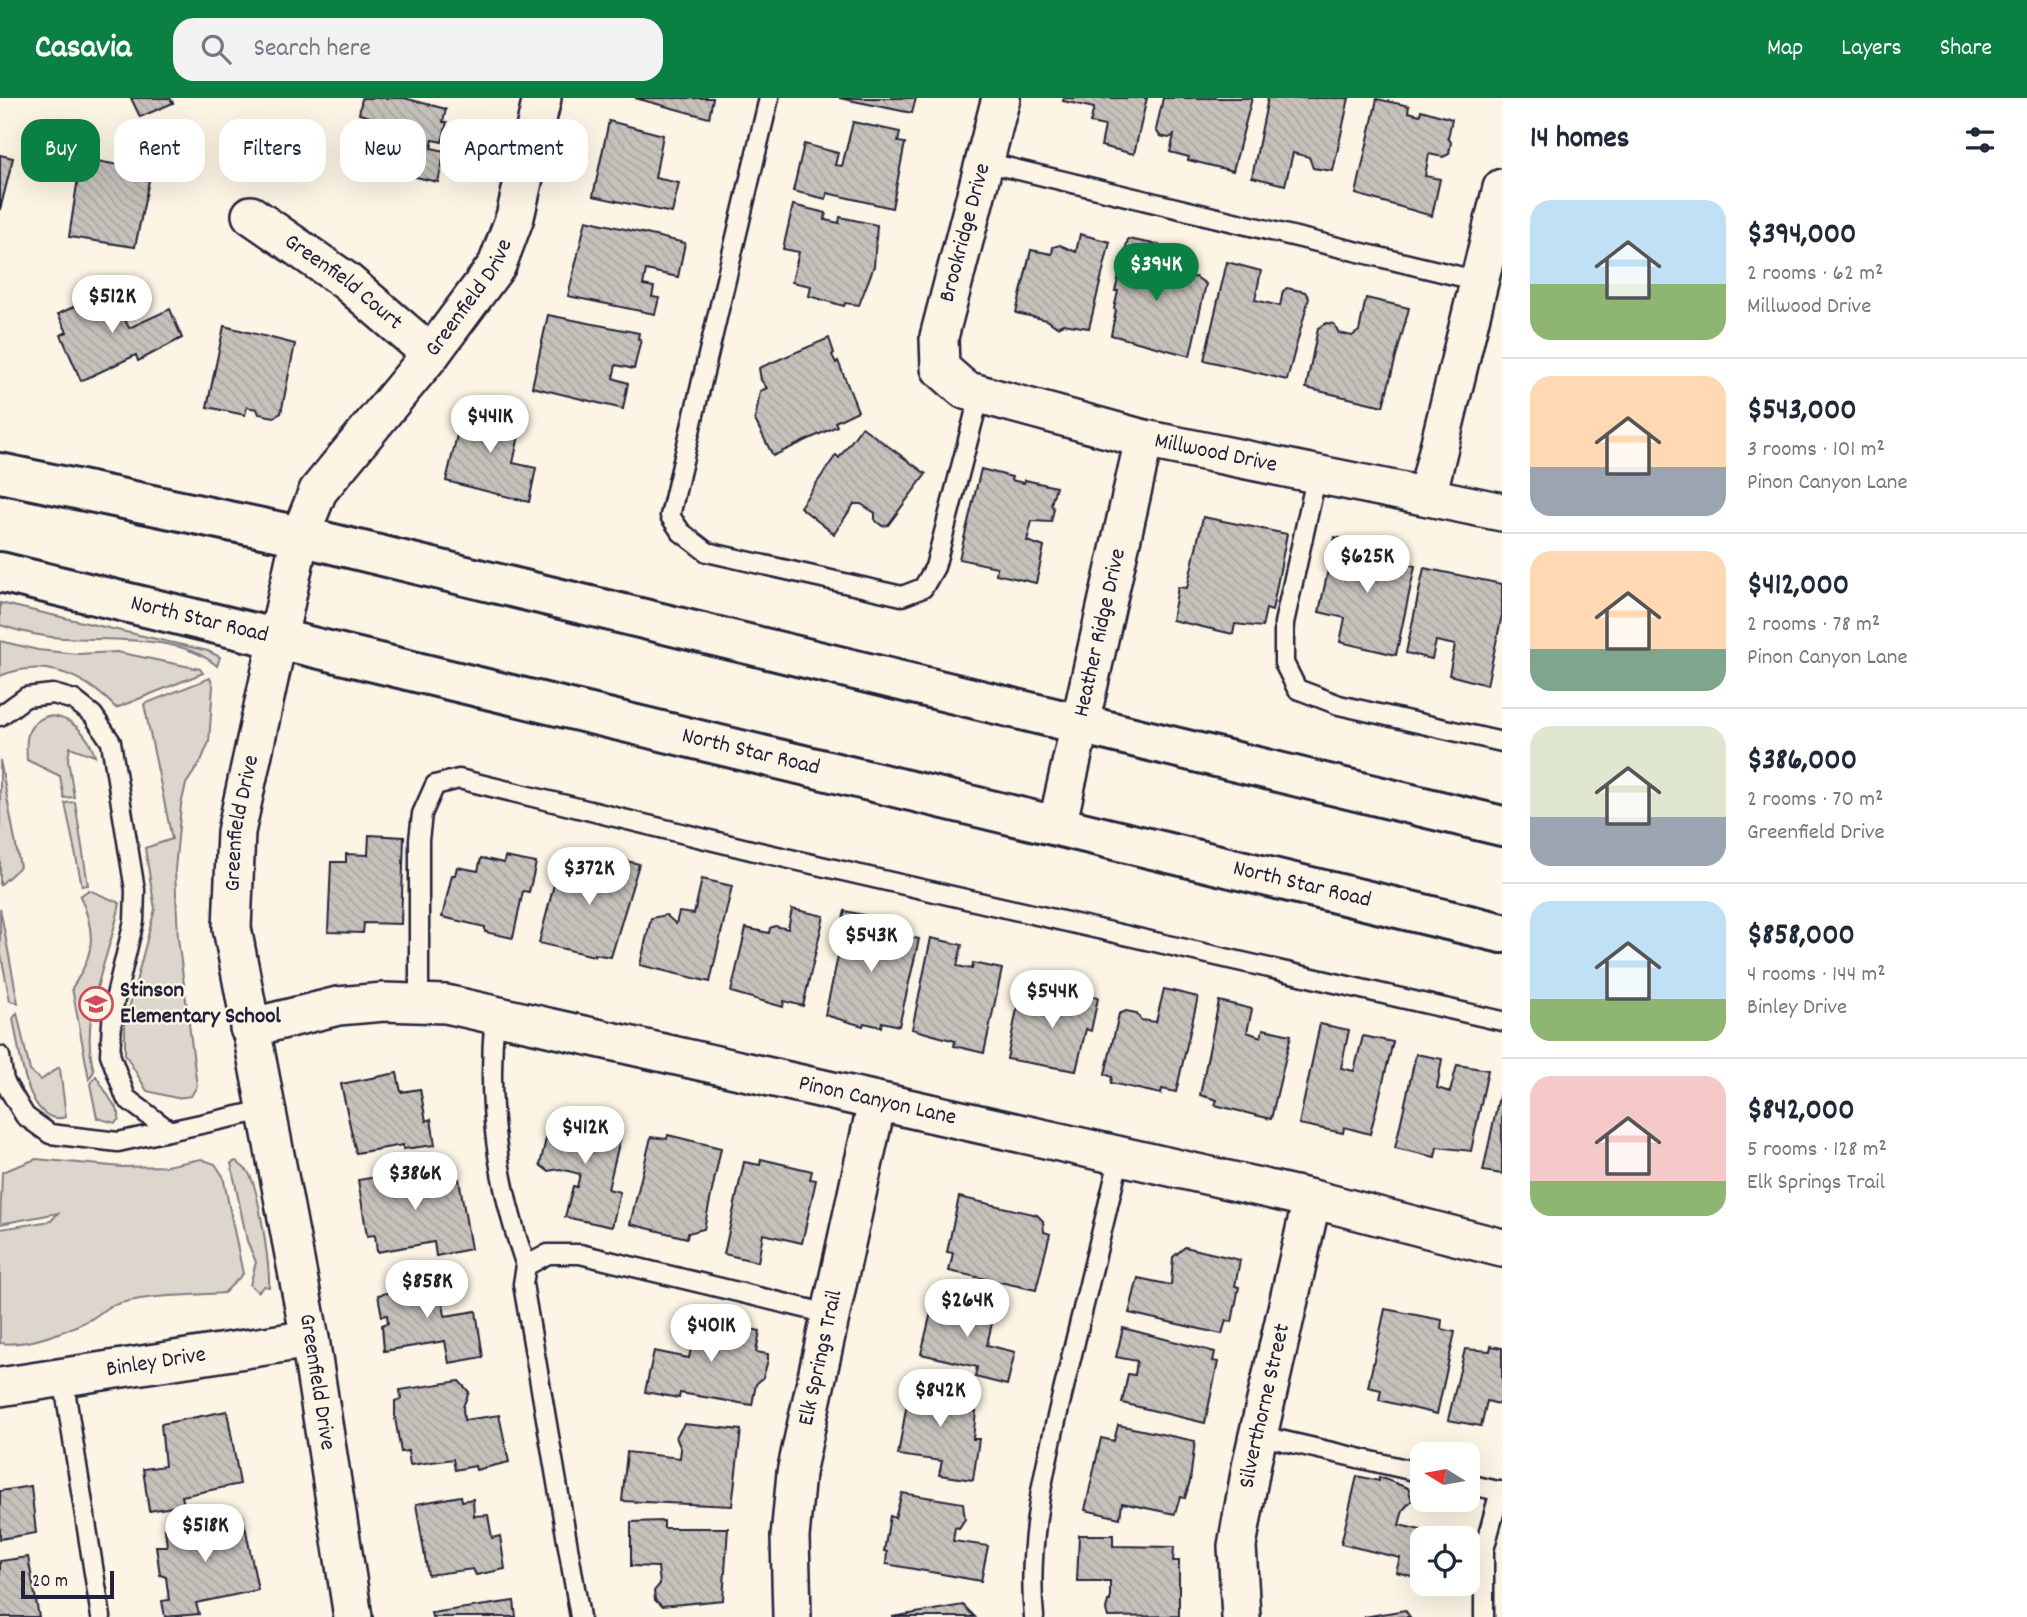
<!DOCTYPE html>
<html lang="en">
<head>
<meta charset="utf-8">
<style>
	body { margin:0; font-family:Dekko,sans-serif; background:#f2f2f3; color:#1f2937; height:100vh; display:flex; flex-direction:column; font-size:26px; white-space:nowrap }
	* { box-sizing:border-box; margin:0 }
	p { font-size:23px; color:#747a83 }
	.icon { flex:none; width:38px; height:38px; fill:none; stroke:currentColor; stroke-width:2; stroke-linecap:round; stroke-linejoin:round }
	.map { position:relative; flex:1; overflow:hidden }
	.panel { display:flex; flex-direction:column; background:#fff; width:525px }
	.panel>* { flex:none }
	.guide { position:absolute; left:21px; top:21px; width:665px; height:63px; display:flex; gap:14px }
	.needle { width:46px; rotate:281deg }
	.tools { position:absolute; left:1410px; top:1344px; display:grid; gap:14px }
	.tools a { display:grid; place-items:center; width:70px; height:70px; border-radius:14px; background:#fff; box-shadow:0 7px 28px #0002; font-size:35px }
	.scale { position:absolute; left:21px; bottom:18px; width:93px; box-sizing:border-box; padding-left:7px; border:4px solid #22223b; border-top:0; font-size:19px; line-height:24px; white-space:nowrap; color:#22223b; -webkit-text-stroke:5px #fcf5e5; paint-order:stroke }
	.price { position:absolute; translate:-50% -60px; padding:0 16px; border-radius:24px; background:#fff; color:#222; font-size:23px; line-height:46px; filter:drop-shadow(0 2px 4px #0008) }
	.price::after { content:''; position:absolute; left:50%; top:42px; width:21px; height:16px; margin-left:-10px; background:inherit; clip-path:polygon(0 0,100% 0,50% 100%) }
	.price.selected { background:#0b8043; color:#fff }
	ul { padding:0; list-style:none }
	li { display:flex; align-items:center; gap:21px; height:175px; padding:0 28px }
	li+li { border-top:2px solid #e0e1e3 }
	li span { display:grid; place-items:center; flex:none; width:196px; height:140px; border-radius:21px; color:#555 }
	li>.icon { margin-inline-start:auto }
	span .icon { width:84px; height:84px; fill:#fffc; stroke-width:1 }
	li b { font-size:30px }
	h2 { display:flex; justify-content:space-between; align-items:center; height:84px; padding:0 28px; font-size:30px }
	.tag { padding:0 24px; border-radius:21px; background:#fff; box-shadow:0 7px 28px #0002; font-size:24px; line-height:63px }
	.tag.selected { background:#0b8043; color:#fff }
	header { display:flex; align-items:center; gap:42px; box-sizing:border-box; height:98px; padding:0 35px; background:#0b8043; color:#fff }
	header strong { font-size:33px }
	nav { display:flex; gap:38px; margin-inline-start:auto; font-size:24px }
	.search { width:490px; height:63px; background:#f2f2f3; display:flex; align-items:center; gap:18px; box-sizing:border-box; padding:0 24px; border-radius:21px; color:#747a83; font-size:26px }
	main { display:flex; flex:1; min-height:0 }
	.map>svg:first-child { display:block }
	.green { fill:#dcd6cc; stroke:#7f7c84; stroke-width:2 }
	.building { fill:url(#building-back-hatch); stroke:#22223b; stroke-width:2 }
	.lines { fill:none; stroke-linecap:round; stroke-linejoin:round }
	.lane-casing { stroke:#22223b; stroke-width:23 }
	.street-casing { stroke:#22223b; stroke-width:42 }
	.secondary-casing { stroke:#22223b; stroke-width:44 }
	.lane { stroke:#fcf5e5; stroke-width:18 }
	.street { stroke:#fcf5e5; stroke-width:37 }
	.secondary { stroke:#fcf5e5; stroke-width:38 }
	.labels { text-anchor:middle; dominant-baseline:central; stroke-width:5; stroke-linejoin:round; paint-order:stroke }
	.street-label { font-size:23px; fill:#22223b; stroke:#fcf5e5 }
	.poi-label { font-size:23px; font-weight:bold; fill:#22223b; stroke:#fcf5e5; text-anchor:start }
</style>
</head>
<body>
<header>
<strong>Casavia</strong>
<div class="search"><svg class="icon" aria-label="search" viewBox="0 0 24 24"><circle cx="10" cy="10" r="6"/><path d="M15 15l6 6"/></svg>Search here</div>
<nav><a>Map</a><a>Layers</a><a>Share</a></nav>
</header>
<main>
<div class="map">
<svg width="1502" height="1519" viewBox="0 0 1502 1519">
	<defs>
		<pattern id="building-back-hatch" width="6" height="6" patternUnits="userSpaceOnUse" patternTransform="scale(1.75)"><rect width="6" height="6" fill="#c6c1bb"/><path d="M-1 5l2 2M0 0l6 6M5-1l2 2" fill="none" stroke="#aaa6a2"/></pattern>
	</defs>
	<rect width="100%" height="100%" fill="#fcf5e5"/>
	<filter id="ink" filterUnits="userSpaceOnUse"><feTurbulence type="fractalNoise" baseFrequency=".0143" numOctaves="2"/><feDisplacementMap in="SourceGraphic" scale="14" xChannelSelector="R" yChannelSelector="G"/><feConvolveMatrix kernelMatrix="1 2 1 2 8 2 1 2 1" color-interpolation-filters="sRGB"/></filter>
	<g filter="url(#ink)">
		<g class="green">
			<path d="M0 505 208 553 220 559 217 568C181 536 109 543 64 540 41 539 21 534 0 527Z"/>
			<path d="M0 543 38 552 78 556 117 554 200 571 203 575 116 610C84 577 45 560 0 578Z"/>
			<polygon points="210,580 213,588 209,644 201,663 186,686 181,707 175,772 178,840 197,988 191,998 176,1000 147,993 125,956 125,926 155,811 145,750 172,741 144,606"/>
			<path d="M47 618C72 618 88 636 95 658L70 649 68 661 74 699 64 700 60 678 27 662C26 642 24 627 47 618Z"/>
			<polygon points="0,662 20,769 0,787"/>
			<polygon points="75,704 88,787 82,788 65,705"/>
			<path d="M89 792 120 805C110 860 78 917 94 973L89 981 72 890C94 857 97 836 80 798Z"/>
			<polygon points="0,810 18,905 10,903 0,852"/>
			<path d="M17 915 30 973 41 982 59 969 60 971 66 1019C25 1031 19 945 13 921Z"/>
			<polygon points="96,978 119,1015 119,1021 115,1025 97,1020 90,986"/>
			<path d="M36 1061 122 1069 166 1068 201 1061 215 1066 223 1078 243 1176 224 1195C188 1198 146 1196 111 1208 105 1211 99 1216 93 1220 67 1233 29 1249 0 1245V1131L51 1123 58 1115 0 1126 2 1074Z"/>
			<path d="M236 1063C240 1067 245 1070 248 1074 259 1088 270 1171 269 1189L264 1188 258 1194 250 1187 256 1164 247 1143 231 1065Z"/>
		</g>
		<g class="building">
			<polygon points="131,0 170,0 173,5 140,19"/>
			<polygon points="362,0 404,0 446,11 443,24 447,24 442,44 433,42 431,50 445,53 438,84 358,66 370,19 359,16"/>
			<polygon points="635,0 713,0 709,20"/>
			<polygon points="839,0 916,0 912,15"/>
			<polygon points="1064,0 1147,0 1134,56 1101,48 1105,28 1090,25 1094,10 1063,3"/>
			<polygon points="1163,0 1252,0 1233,73 1188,62 1189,59 1170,54 1174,37 1169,40 1160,38 1156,32"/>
			<polygon points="1268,0 1349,0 1333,73 1313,70 1309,59 1293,55 1285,87 1252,79"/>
			<polygon points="1377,1 1409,8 1408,14 1420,17 1421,12 1452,21 1448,40 1451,44 1449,56 1443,59 1429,56 1425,78 1440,81 1432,118 1356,96"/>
			<polygon points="609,23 663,37 655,80 679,85 672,115 593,98"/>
			<polygon points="853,24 900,34 898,44 905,45 892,110 827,95 826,101 793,93 804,46 838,55 835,67 842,68"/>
			<polygon points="0,57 13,60 0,112"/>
			<polygon points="81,60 151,73 135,149 69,139"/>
			<polygon points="793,107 826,115 825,122 839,125 840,119 877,127 874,168 859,207 845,205 844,208 809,198 811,188 792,184 799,154 783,151"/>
			<polygon points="586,122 685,145 678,179 646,172 643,187 654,189 652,199 659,200 655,216 568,198"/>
			<polygon points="1080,136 1110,144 1089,230 1063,226 1057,229 1047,222 1016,215 1031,152 1052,156 1053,149 1060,147 1076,154"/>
			<polygon points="1128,141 1159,147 1154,175 1183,181 1196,179 1206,186 1190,258 1111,237 1116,212 1114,211 1118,193 1115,193"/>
			<polygon points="1227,164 1261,173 1255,202 1280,208 1283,193 1287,190 1305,194 1309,200 1287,282 1204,262"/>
			<polygon points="110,192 129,230 170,211 182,240 138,263 136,257 81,283 61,237 67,234 58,216"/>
			<polygon points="1366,200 1409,210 1383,308 1306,290 1318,230 1327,225 1334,226 1339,235 1352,238 1359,233"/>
			<polygon points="548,217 639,235 638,241 641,241 634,271 616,267 613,280 628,285 623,311 532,289"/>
			<polygon points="224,228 295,246 281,315 274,319 259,316 257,311 247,309 245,317 207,309"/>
			<polygon points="829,240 834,255 832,257 836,265 838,263 858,313 835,324 837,328 773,358 755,322 760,293 767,290 761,282 759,270"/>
			<polygon points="464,308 523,319 513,365 536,370 529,404 446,383"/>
			<polygon points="862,329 926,376 888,427 882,428 875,422 875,415 861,406 854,406 834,436 800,409 836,357 839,360"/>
			<polygon points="981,371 1012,379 1011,382 1024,385 1025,382 1056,389 1051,406 1054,411 1051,424 1032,423 1027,443 1044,449 1036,485 996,476 997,469 959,461"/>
			<polygon points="1203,419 1287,436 1272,513 1266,511 1262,529 1235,526 1233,536 1172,522 1178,489 1187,490"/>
			<polygon points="1335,439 1393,453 1392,463 1415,468 1396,557 1340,544 1345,520 1319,514"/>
			<polygon points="1424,470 1502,486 1502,517 1487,587 1449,577 1455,547 1436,543 1432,561 1406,555"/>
			<polygon points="369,737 404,739 401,826 364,825 363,835 328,834 331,764 346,764 346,756 368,757"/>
			<polygon points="606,758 639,766 611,859 594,856 594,858 539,845 560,763 602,776"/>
			<polygon points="505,759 536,765 529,794 523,793 513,840 485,834 485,829 442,819 452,777 455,777 457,769 478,773 481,760 504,765"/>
			<polygon points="702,781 732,788 710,884 640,867 651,820 666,817 676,826 679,814 694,816"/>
			<polygon points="792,811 824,818 803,908 784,903 783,909 731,894 746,830 769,835 770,830 775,828 788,831"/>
			<polygon points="845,813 868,818 865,828 919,841 899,928 882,924 881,929 864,925 863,928 825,917 842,841 838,840"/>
			<polygon points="931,840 962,847 957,868 972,871 973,865 1002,871 984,955 954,948 955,943 912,931"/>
			<polygon points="1164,891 1198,899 1176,994 1162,991 1161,996 1111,985 1112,979 1105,976 1119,916 1126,913 1136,915 1141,922 1156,924"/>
			<polygon points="1067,892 1098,900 1091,933 1086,931 1076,973 1007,961 1019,901 1038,906 1041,893 1065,899"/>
			<polygon points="1219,903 1252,911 1247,934 1261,939 1263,931 1291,937 1271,1021 1215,1007 1217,1002 1200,997"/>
			<polygon points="1320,926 1349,932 1341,970 1354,973 1363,938 1393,944 1370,1036 1344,1029 1343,1035 1299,1026"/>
			<polygon points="1416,956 1442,961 1437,990 1450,994 1457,967 1488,972 1471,1053 1437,1049 1435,1059 1395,1050"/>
			<polygon points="397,975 401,994 420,991 426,1023 431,1021 435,1047 403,1051 403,1047 356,1055 341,986"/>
			<polygon points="1501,989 1502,990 1502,1076 1483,1073"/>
			<polygon points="552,1014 622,1033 608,1091 620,1094 612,1129 565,1119 573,1088 577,1089 580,1076 560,1071 548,1073 540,1067"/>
			<polygon points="668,1037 721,1050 704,1131 688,1135 687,1140 630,1126 651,1039 667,1041"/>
			<polygon points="761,1061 812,1073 810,1081 816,1082 802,1145 763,1136 758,1164 724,1156 744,1064 760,1067"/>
			<polygon points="439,1069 441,1084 459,1081 471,1151 436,1158 434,1144 377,1154 375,1137 367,1138 358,1082"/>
			<polygon points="959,1099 1037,1117 1043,1123 1044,1134 1050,1136 1036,1192 949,1173 953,1155 947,1154"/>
			<polygon points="1185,1149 1240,1162 1235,1188 1239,1189 1232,1224 1226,1222 1222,1236 1129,1215 1138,1180 1171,1187 1173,1159"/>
			<polygon points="438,1174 445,1218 476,1213 483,1259 449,1265 445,1243 384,1253 382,1227 388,1225 387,1217 382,1218 378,1197 396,1193 395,1181"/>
			<polygon points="953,1197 996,1207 987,1247 1015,1254 1007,1287 975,1279 977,1269 921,1256 933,1206 950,1209"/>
			<polygon points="1385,1211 1442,1222 1441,1231 1455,1234 1437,1316 1379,1302 1381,1292 1368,1289"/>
			<polygon points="690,1218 760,1233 756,1254 768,1256 768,1262 763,1280 756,1286 752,1307 680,1295 679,1300 645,1294 654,1253 689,1260 693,1240 684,1238 681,1232 682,1223"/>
			<polygon points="1123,1230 1215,1254 1213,1263 1218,1264 1205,1325 1122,1305 1128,1276 1135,1277 1137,1263 1116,1259"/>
			<polygon points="1491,1248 1502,1250 1502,1307 1487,1303 1481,1328 1448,1322 1465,1251 1490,1253"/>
			<polygon points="911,1282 955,1289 955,1292 966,1294 963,1311 976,1313 973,1341 979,1341 973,1382 939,1377 942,1363 898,1357"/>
			<polygon points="459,1283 469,1294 463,1309 464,1322 499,1317 509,1364 476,1372 475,1368 455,1372 453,1361 410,1367 408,1353 401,1354 395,1320 395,1303 401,1301 400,1292"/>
			<polygon points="227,1313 240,1386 182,1398 184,1407 149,1413 143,1371 165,1368 161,1326"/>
			<polygon points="684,1326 741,1332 732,1408 622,1403 627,1354 680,1360 681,1351 676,1339"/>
			<polygon points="1118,1327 1195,1343 1190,1383 1185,1400 1180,1399 1175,1416 1122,1405 1120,1420 1085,1412 1101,1340 1114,1343"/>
			<polygon points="1357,1378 1379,1383 1379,1379 1408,1390 1412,1402 1403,1412 1399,1427 1442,1437 1441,1440 1423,1440 1423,1481 1396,1474 1400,1460 1341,1446"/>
			<polygon points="31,1388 36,1435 0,1441 0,1393"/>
			<polygon points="902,1395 963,1405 965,1421 959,1430 955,1429 953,1443 988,1448 981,1483 886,1466 887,1454 884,1453 890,1418 895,1420"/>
			<polygon points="461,1398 462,1403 473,1401 474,1418 488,1417 492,1440 500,1438 505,1471 476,1477 473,1471 428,1477 416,1406"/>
			<polygon points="243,1418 258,1492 196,1505 199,1516 165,1519 162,1503 169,1502 166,1479 160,1477 156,1448 167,1448 165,1431"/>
			<polygon points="664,1423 664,1430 728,1430 723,1502 662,1508 655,1502 654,1493 660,1486 658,1469 631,1468 631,1424"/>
			<polygon points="1079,1437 1113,1437 1113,1448 1174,1449 1173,1463 1179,1463 1179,1518 1108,1519 1106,1512 1108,1503 1110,1503 1110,1483 1077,1483"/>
			<polygon points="28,1459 39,1519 0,1519 0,1463"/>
			<polygon points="514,1503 516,1519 432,1519 431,1515"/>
			<polygon points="963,1507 975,1519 892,1519"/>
			<polygon points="1405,1512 1410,1519 1364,1519"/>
		</g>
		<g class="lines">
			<g class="lane-casing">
				<g id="lane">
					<polyline points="769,0 670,418 681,434 707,454 902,498 923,490 935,469 980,296"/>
					<polyline points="985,64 1479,183"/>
					<polyline points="1317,376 1284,525 1284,565 1297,591 1339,607 1502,644"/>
					<polyline points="0,618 26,599 53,596 74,602 93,617 111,644 135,792 134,823 113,910 110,956 126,1000 167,1031"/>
					<polyline points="419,905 419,742 422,716 435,687 459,681 755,753 1502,923"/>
					<path d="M495 917C486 1005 497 1085 526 1168"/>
					<polyline points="0,958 4,983 25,1018 50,1036 118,1044 265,1012"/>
					<polyline points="63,1279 101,1519"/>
					<polyline points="1258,1337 1423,1375"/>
					<polyline points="1468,1386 1502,1394"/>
					<polyline points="580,1519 523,1186 526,1168 548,1156 580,1156 829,1216"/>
					<path d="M1034 1519C1026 1437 1048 1356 1067 1277 1084 1204 1102 1131 1120 1058"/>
					<polyline points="1484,1519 1484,1452 1500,1393"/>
				</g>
			</g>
			<g class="street-casing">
				<g id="street">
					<path id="s1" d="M1001 0 939 239 940 270 965 292 1144 341 1502 414"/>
					<path id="s2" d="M251 117 346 183 431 256"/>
					<polyline points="1427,398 1502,90"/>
					<path id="s3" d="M1057 728 1144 341"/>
					<path id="s4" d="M249 930 338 908 384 904 446 906 1312 1101 1502 1150"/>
					<path id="s5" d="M0 1289 310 1241"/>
					<path id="s6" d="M353 1519 310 1241 232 830 236 734 300 438 318 393 431 256 497 167 515 119 542 0"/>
					<path id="s7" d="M792 1519 790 1439 796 1375 877 1004"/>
					<path id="s8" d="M1241 1519 1237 1448 1252 1364 1312 1101"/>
				</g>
			</g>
			<g class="secondary-casing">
				<g id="secondary">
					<polyline points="0,375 300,438 1502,728"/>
					<path id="s9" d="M0 474 1502 835"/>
				</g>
			</g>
			<use href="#lane" class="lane"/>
			<use href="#street" class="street"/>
			<use href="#secondary" class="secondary"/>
		</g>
	</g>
	<defs>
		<g id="school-ring" transform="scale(1.75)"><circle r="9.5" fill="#fcf5e5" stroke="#d1495b" stroke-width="1.5"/><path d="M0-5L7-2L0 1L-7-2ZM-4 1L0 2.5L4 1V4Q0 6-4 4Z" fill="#d1495b"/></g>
	</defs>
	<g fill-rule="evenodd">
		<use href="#school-ring" x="96" y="906"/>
	</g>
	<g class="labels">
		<g class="street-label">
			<text transform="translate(966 135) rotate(-75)">Brookridge Drive</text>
			<text stroke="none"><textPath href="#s2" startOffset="114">Greenfield Court</textPath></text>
			<text stroke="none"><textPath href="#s6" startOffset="1393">Greenfield Drive</textPath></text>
			<text stroke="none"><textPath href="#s1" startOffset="570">Millwood Drive</textPath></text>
			<text stroke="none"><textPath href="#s9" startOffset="205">North Star Road</textPath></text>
			<text stroke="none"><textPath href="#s3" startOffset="198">Heather Ridge Drive</textPath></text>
			<text stroke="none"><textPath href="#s9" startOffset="772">North Star Road</textPath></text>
			<text stroke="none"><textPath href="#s6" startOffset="805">Greenfield Drive</textPath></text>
			<text stroke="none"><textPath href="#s9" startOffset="1339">North Star Road</textPath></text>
			<text stroke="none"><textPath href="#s4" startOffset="642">Pinon Canyon Lane</textPath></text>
			<text stroke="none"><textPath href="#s7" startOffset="262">Elk Springs Trail</textPath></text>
			<text stroke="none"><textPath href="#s5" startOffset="158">Binley Drive</textPath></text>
			<text transform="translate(316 1284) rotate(81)">Greenfield Drive</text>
			<text stroke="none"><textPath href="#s8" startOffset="214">Silverthorne Street</textPath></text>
		</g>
		<g class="poi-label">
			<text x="120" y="893">Stinson<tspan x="120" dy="26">Elementary School</tspan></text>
		</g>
	</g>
</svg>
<div class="tools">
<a><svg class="needle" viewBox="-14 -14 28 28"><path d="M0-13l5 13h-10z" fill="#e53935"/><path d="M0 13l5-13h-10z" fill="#747a83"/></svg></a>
<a><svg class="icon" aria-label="locate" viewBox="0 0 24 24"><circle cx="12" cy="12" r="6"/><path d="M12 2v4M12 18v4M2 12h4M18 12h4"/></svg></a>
</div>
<div class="scale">20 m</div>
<b class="price selected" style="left:1156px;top:205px">$394K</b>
<b class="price" style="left:112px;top:237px">$512K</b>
<b class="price" style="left:490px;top:357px">$441K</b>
<b class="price" style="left:1367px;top:497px">$625K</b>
<b class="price" style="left:589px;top:809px">$372K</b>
<b class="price" style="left:871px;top:876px">$543K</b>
<b class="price" style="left:1052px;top:932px">$544K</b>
<b class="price" style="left:585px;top:1068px">$412K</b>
<b class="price" style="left:415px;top:1114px">$386K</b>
<b class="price" style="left:427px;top:1222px">$858K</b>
<b class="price" style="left:967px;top:1241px">$264K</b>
<b class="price" style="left:711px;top:1266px">$401K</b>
<b class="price" style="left:940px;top:1331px">$842K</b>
<b class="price" style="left:205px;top:1466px">$518K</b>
<div class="guide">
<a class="tag selected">Buy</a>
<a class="tag">Rent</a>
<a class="tag">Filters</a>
<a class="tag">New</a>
<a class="tag">Apartment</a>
</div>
</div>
<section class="panel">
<h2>14 homes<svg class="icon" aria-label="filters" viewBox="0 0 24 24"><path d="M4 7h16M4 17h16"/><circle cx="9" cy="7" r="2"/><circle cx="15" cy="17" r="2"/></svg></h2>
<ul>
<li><span style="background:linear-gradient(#bfe0f5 60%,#8fb573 0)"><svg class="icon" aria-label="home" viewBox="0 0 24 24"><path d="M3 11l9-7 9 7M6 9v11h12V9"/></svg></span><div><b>$394,000</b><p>2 rooms · 62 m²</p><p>Millwood Drive</p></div></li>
<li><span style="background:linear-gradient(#ffd9b3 65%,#9aa5b1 0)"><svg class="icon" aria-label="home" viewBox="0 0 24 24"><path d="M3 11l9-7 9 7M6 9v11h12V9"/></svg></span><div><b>$543,000</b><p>3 rooms · 101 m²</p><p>Pinon Canyon Lane</p></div></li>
<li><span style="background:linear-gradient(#ffd9b3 70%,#7fa58c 0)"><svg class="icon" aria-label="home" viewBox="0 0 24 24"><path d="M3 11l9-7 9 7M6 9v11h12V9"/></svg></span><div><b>$412,000</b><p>2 rooms · 78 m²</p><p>Pinon Canyon Lane</p></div></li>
<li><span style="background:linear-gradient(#dfe7d0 65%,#9aa5b1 0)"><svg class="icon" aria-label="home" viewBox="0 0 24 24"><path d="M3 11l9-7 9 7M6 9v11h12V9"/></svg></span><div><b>$386,000</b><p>2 rooms · 70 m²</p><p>Greenfield Drive</p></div></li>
<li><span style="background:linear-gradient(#bfe0f5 70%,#8fb573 0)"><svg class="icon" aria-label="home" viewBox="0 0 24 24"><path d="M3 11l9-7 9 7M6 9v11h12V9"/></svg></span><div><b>$858,000</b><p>4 rooms · 144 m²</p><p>Binley Drive</p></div></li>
<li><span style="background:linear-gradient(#f6c9c9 75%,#8fb573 0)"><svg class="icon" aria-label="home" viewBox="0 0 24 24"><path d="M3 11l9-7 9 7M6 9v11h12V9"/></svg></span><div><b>$842,000</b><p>5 rooms · 128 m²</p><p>Elk Springs Trail</p></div></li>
</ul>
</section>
</main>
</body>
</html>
